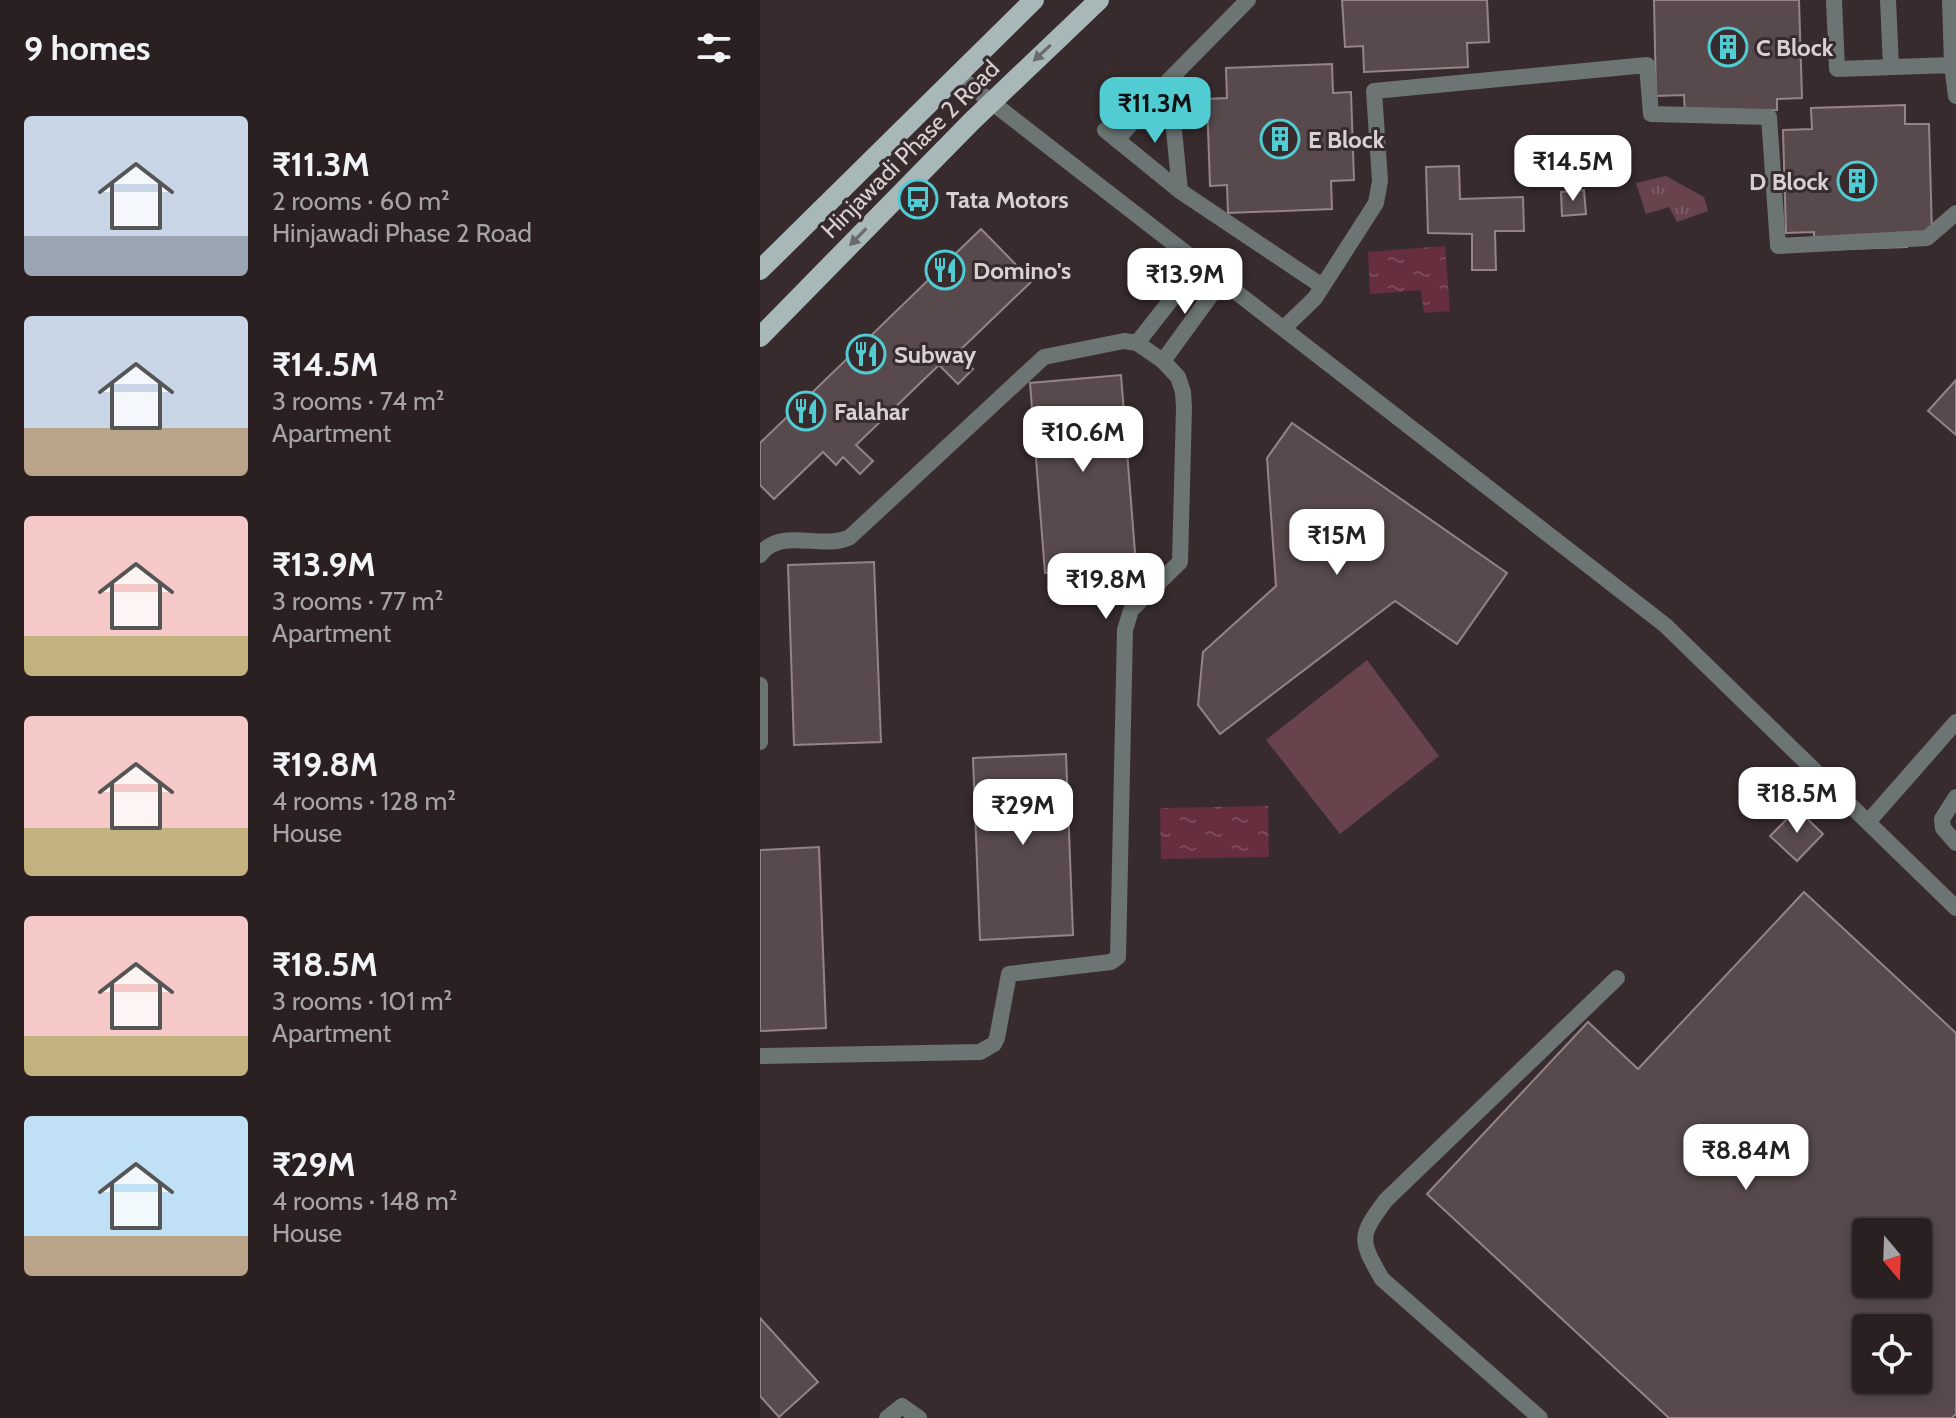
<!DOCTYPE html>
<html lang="en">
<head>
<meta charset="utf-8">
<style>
	body { margin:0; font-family:Cabin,sans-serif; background:#32282a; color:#f1f3f6; height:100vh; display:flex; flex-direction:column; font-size:30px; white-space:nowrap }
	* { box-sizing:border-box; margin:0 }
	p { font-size:26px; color:#a5a3a5 }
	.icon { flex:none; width:44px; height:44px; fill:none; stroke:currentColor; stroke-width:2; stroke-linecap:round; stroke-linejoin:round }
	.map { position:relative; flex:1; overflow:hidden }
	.side { display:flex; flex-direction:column; background:#2a2022; width:760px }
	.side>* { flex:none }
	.needle { width:52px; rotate:161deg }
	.controls { position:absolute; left:1092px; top:1218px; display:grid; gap:16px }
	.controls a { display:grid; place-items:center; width:80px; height:80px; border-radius:8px; background:#2a2022; box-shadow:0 4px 12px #0003,0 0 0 2px #463e40; font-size:40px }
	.price { position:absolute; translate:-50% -68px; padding:0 18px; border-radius:16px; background:#fff; color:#222; font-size:26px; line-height:52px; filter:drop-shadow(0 2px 4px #0008) }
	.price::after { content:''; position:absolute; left:50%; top:48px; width:24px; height:18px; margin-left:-12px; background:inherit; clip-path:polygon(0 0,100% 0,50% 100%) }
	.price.on { background:#51ccd2; color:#111 }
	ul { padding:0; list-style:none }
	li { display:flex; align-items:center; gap:24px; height:200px; padding:0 24px }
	li span { display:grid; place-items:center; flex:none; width:224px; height:160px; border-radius:8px; color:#555 }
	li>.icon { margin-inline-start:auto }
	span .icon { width:96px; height:96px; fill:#fffc; stroke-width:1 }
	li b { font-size:34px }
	h2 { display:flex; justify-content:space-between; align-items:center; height:96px; padding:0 24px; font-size:34px }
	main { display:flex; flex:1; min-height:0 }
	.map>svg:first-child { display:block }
	.park { fill:url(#park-tufts) }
	.garden { fill:#68434b }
	.water { fill:url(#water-ripples) }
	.building { fill:#584a4c; stroke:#948487; stroke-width:2; fill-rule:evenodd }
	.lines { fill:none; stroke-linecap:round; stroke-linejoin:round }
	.service { stroke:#6c7474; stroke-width:16 }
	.minor { stroke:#6c7474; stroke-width:16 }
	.primary { stroke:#a8b8b8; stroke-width:20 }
	.oneway { fill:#6a6a6c }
	.labels { text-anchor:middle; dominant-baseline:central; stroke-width:6; stroke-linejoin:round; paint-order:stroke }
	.poi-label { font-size:24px; font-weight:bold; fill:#d8d0d1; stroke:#382b2e; text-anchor:start }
	.street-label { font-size:24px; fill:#d8d0d1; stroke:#382b2e }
</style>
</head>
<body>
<main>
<section class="side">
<h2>9 homes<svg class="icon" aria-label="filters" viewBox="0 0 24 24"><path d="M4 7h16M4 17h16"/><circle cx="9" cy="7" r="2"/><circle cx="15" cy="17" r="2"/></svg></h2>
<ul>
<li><span style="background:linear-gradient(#c9d6e8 75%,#9aa5b1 0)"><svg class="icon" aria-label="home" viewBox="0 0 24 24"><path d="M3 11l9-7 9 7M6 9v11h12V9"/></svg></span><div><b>₹11.3M</b><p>2 rooms · 60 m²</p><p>Hinjawadi Phase 2 Road</p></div></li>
<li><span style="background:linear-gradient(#c9d6e8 70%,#b9a48a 0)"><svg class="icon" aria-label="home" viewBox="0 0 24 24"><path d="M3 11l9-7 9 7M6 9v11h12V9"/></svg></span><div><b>₹14.5M</b><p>3 rooms · 74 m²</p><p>Apartment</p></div></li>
<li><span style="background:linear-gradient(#f6c9c9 75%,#c2b280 0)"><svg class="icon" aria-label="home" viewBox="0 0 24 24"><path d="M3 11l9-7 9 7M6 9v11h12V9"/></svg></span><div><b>₹13.9M</b><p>3 rooms · 77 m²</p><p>Apartment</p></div></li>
<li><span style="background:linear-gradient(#f6c9c9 70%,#c2b280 0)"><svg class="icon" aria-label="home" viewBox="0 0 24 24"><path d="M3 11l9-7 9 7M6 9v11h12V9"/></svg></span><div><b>₹19.8M</b><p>4 rooms · 128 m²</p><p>House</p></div></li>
<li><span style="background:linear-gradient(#f6c9c9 75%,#c2b280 0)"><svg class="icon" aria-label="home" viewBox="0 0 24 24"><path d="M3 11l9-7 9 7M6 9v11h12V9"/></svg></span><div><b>₹18.5M</b><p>3 rooms · 101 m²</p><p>Apartment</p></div></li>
<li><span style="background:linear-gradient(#bfe0f5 75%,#b9a48a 0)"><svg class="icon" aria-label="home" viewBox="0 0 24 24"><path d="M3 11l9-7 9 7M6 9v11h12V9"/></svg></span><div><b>₹29M</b><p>4 rooms · 148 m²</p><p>House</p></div></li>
</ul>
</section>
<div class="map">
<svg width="1196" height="1418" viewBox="0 0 1196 1418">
	<defs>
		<pattern id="park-tufts" width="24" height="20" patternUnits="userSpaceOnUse" patternTransform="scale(2)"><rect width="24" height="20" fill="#68434b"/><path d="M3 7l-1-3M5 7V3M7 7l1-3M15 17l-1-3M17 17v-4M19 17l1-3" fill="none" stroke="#7d5d64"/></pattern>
		<pattern id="water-ripples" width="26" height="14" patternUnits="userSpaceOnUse" patternTransform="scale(2)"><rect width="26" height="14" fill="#672e3e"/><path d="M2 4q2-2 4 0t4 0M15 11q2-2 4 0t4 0" fill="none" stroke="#7c4b59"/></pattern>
	</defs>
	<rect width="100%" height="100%" fill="#382b2e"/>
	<polygon class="park" points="906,176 944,197 948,211 917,222 909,207 886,214 876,183"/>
	<polygon class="garden" points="607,660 679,756 580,834 506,740"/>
	<g class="water">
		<polygon points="685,246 690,311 664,313 661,290 610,294 608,252"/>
		<polygon points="508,806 509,857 401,859 400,808"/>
	</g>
	<g class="building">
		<polygon points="582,0 727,0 729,42 707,43 708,67 604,72 603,46 585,47"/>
		<polygon points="894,0 1039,0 1042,98 1017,99 1017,110 925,113 924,95 896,96"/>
		<polygon points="572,64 573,93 591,92 594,180 571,181 572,209 468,213 467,185 450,186 447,99 467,98 466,68"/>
		<polygon points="1145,105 1145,124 1169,124 1172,235 1146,236 1147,247 1054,250 1054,232 1026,233 1023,130 1052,129 1051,108"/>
		<polygon points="699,166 700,199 763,197 764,231 735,231 736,270 712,270 712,234 668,233 666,167"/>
		<polygon points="824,190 826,214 802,216 801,192"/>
		<polygon points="221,229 272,281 197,353 213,369 198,384 179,365 96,445 113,461 100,474 83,457 76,465 63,452 14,499 0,485 0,443"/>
		<polygon points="361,375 376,565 285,573 270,383"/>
		<polygon points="1196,380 1196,435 1168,411"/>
		<polygon points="532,423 747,573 697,644 635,601 460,734 438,705 443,652 516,586 507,458"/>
		<polygon points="114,562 121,742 34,745 28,565"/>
		<polygon points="306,754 313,935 220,940 213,758"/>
		<polygon points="1037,809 1063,834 1037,861 1010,836"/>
		<polygon points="59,847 66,1028 0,1031 0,850"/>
		<path d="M1044 892 1196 1033V1414L1192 1418H909L667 1194 828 1022 878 1069ZM1106 1232H1158V1284H1106ZM1106 1328H1158V1380H1106Z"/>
		<polygon points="0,1318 58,1382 19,1417 0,1396"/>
	</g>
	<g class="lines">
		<g class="service">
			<polyline points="1196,797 1182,819 1183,828 1196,843"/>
			<polyline points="1108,822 1196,722"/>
			<polyline points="127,1418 142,1406 159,1418"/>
			<path d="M780 1418 622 1279C599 1239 599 1236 626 1200L857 978"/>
		</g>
		<g class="minor">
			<polyline points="1074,0 1077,69 1192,65 1196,96"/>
			<polyline points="1128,0 1131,67"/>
			<polyline points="1190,0 1192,65"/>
			<polyline points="198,76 905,625 1196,908"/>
			<polyline points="409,80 420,191 562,286"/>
			<polyline points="345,130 420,191"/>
			<polyline points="357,140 409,80 488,0"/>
			<polyline points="524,328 555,298 616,203 620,181 614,91 887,65 891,114 1009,117 1018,246 1167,238 1196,213"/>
			<polyline points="377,343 440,263"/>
			<polyline points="403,361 462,280"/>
			<path d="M0 555C21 526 62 551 90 537L284 357 364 341 377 343 403 361 418 377 423 392 424 408 420 562 371 610 365 630 358 957 351 962 249 974 237 1038 234 1044 220 1052 0 1056"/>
			<polyline points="0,685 0,742"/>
		</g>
		<g class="primary">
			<polyline points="0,270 274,0"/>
			<polyline points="0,337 212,121 339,0"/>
		</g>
	</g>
	<defs><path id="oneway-solid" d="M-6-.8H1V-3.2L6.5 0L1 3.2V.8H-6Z" transform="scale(2)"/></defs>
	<g class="oneway">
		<use href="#oneway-solid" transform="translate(282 53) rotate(137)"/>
		<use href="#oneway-solid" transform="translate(98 237) rotate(134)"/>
	</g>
	<defs>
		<g id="building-ring" transform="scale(2)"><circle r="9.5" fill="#382b2e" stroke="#51ccd2" stroke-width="1.5"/><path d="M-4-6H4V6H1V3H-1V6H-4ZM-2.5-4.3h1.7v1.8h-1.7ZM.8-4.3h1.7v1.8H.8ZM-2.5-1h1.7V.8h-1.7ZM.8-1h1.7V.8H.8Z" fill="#51ccd2"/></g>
		<g id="bus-ring" transform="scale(2)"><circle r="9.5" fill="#382b2e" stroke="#51ccd2" stroke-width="1.5"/><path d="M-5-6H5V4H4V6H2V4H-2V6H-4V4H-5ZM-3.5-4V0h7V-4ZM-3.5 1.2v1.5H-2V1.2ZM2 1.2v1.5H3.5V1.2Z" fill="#51ccd2"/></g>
		<g id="restaurant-ring" transform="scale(2)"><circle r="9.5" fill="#382b2e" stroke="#51ccd2" stroke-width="1.5"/><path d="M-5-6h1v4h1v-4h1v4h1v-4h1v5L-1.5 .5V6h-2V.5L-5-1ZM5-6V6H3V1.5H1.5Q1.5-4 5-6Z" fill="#51ccd2"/></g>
	</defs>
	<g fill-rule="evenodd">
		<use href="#building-ring" x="968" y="47"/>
		<use href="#building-ring" x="520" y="139"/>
		<use href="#building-ring" x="1097" y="181"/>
		<use href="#bus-ring" x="158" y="199"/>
		<use href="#restaurant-ring" x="185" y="270"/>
		<use href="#restaurant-ring" x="106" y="354"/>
		<use href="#restaurant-ring" x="46" y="411"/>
	</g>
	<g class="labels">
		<g class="poi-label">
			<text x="996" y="47">C Block</text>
			<text x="548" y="139">E Block</text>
			<text x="1069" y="181" text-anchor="end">D Block</text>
			<text x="186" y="199">Tata Motors</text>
			<text x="213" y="270">Domino's</text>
			<text x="134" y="354">Subway</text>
			<text x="74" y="411">Falahar</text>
		</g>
		<g class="street-label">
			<text transform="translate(150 149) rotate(-45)">Hinjawadi Phase 2 Road</text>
		</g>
	</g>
</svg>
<div class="controls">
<a><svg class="needle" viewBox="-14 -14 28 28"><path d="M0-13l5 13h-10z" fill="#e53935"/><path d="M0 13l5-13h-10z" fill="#a5a3a5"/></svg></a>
<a><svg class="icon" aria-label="locate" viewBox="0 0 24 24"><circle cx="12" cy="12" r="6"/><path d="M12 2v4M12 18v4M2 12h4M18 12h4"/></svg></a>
</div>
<b class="price on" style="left:395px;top:145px">₹11.3M</b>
<b class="price" style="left:813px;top:203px">₹14.5M</b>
<b class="price" style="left:425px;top:316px">₹13.9M</b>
<b class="price" style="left:323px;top:474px">₹10.6M</b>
<b class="price" style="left:577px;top:577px">₹15M</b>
<b class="price" style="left:346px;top:621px">₹19.8M</b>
<b class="price" style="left:1037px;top:835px">₹18.5M</b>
<b class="price" style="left:263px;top:847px">₹29M</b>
<b class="price" style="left:986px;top:1192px">₹8.84M</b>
</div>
</main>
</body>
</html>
